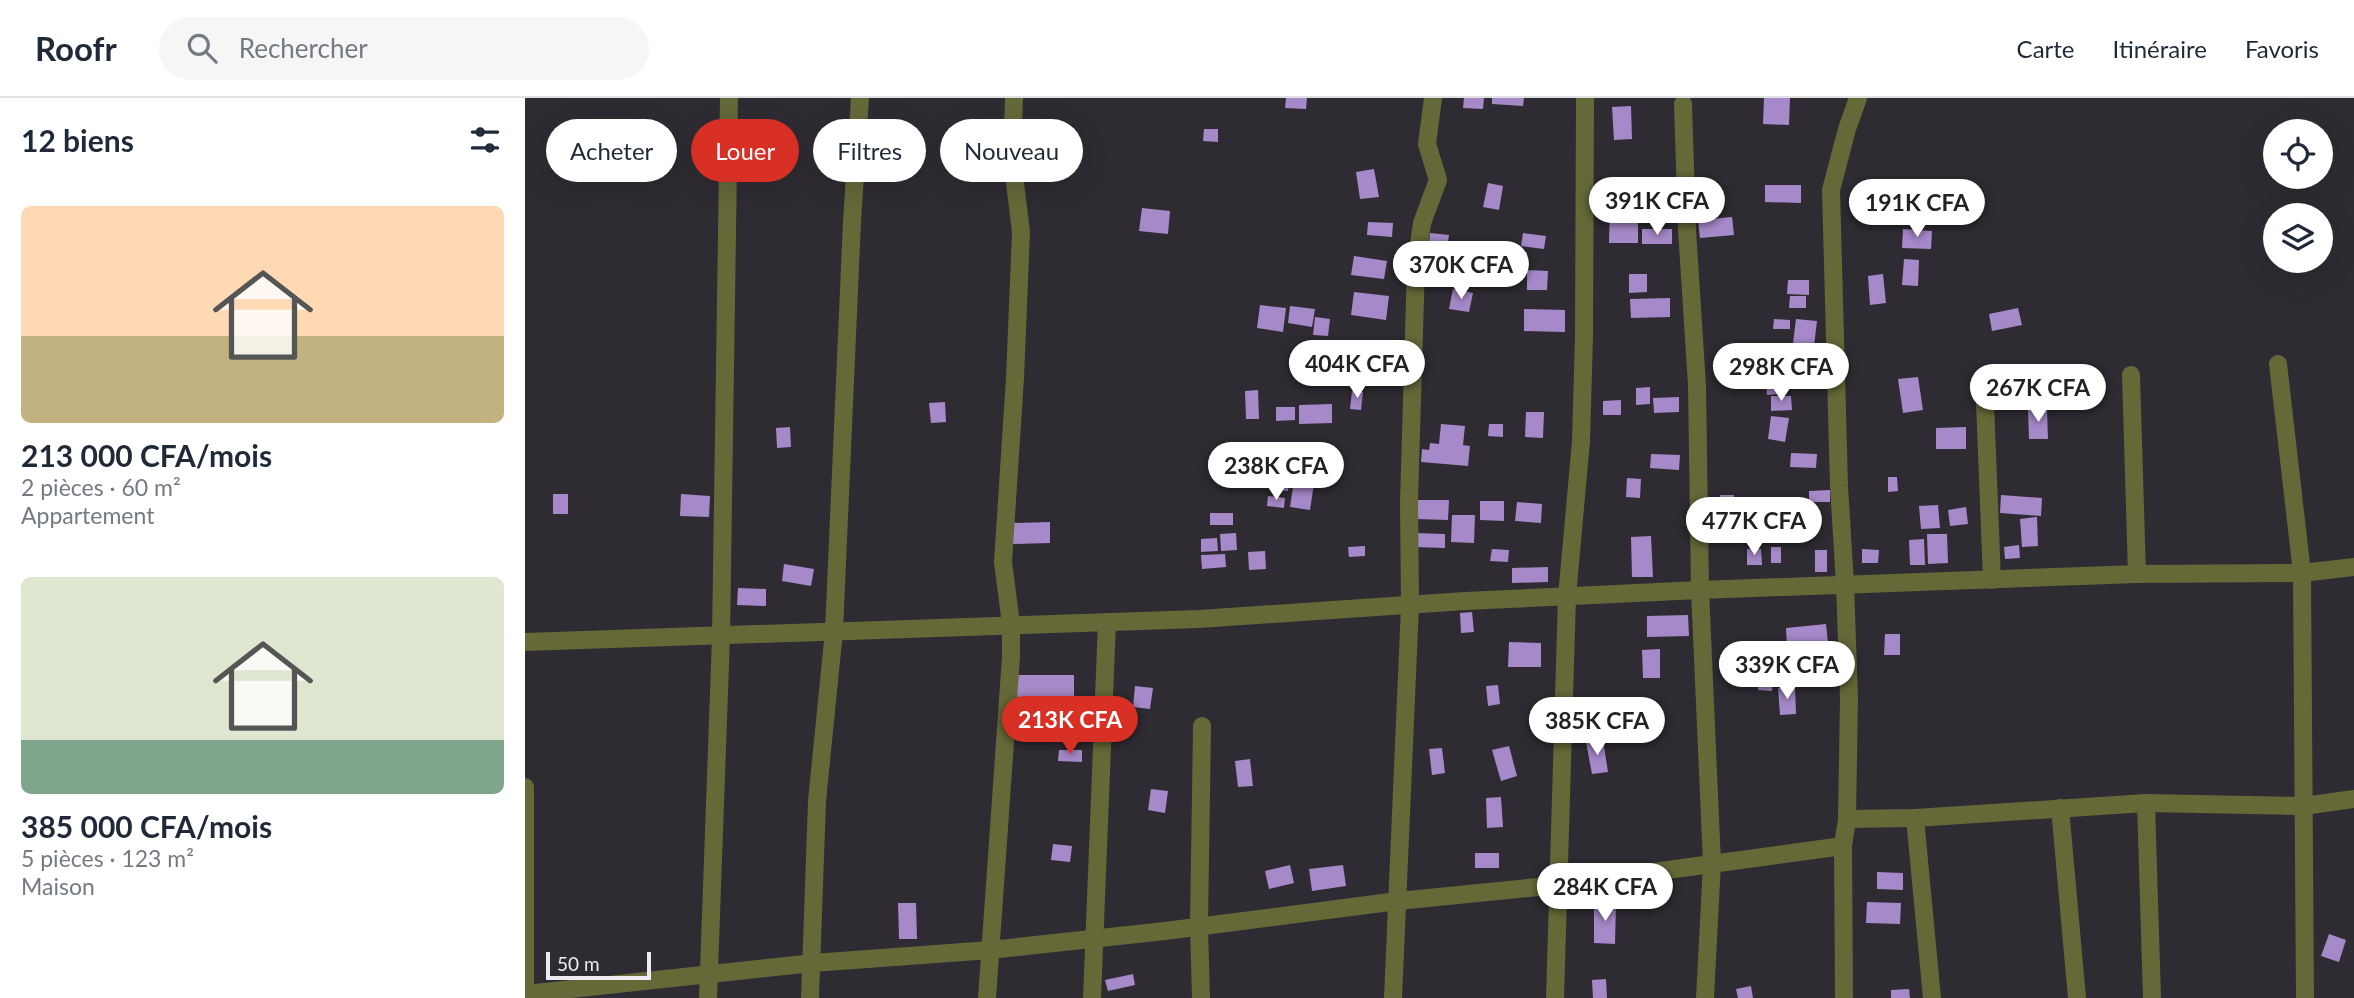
<!DOCTYPE html>
<html lang="fr">
<head>
<meta charset="utf-8">
<style>
	body { margin:0; font-family:Lato,sans-serif; background:#f6f6f7; color:#1f2937; height:100vh; display:flex; flex-direction:column; font-size:26px; white-space:nowrap }
	* { box-sizing:border-box; margin:0 }
	p { font-size:23px; color:#747a83 }
	.icon { flex:none; width:38px; height:38px; fill:none; stroke:currentColor; stroke-width:2; stroke-linecap:round; stroke-linejoin:round }
	.map { position:relative; flex:1; overflow:hidden }
	.drawer { display:flex; flex-direction:column; background:#fff; width:525px }
	.drawer>* { flex:none }
	.hud { position:absolute; left:21px; top:21px; width:665px; height:63px; display:flex; gap:14px }
	.buttons { position:absolute; left:1738px; top:21px; display:grid; gap:14px }
	.buttons a { display:grid; place-items:center; width:70px; height:70px; border-radius:50%; background:#fff; box-shadow:0 7px 28px #0002; font-size:35px }
	.scale { position:absolute; left:21px; bottom:18px; width:105px; box-sizing:border-box; padding-left:7px; border:4px solid #edebf0; border-top:0; font-size:19px; line-height:24px; white-space:nowrap; color:#edebf0; -webkit-text-stroke:5px #2e2b32; paint-order:stroke }
	.price { position:absolute; translate:-50% -60px; padding:0 16px; border-radius:24px; background:#fff; color:#222; font-size:23px; line-height:46px; filter:drop-shadow(0 2px 4px #0008) }
	.price::after { content:''; position:absolute; left:50%; top:42px; width:21px; height:16px; margin-left:-10px; background:inherit; clip-path:polygon(0 0,100% 0,50% 100%) }
	.price.current { background:#d93025; color:#fff }
	ul { padding:0; list-style:none }
	li { display:grid; align-content:center; gap:14px; height:371px; padding:0 21px }
	li span { display:grid; place-items:center; height:217px; border-radius:10px; color:#555 }
	li>.icon { margin-inline-start:auto }
	span .icon { width:126px; height:126px; fill:#fffc; stroke-width:1 }
	li b { font-size:30px }
	h2 { display:flex; justify-content:space-between; align-items:center; height:84px; padding:0 21px; font-size:30px }
	.pill { padding:0 24px; border-radius:32px; background:#fff; box-shadow:0 7px 28px #0002; font-size:24px; line-height:63px }
	.pill.current { background:#d93025; color:#fff }
	header { display:flex; align-items:center; gap:42px; box-sizing:border-box; height:98px; padding:0 35px; background:#fff; border-bottom:2px solid #e0e1e3 }
	header strong { font-size:33px }
	nav { display:flex; gap:38px; margin-inline-start:auto; font-size:24px }
	.search { width:490px; height:63px; background:#f6f6f7; display:flex; align-items:center; gap:18px; box-sizing:border-box; padding:0 24px; border-radius:38px; color:#747a83; font-size:26px }
	main { display:flex; flex:1; min-height:0 }
	.map>svg:first-child { display:block }
	.building { fill:#a689c9 }
	.lines { fill:none; stroke-linecap:round; stroke-linejoin:round }
	.minor { stroke:#656837; stroke-width:18 }
</style>
</head>
<body>
<header>
<strong>Roofr</strong>
<div class="search"><svg class="icon" aria-label="search" viewBox="0 0 24 24"><circle cx="10" cy="10" r="6"/><path d="M15 15l6 6"/></svg>Rechercher</div>
<nav><a>Carte</a><a>Itinéraire</a><a>Favoris</a></nav>
</header>
<main>
<section class="drawer">
<h2>12 biens<svg class="icon" aria-label="filters" viewBox="0 0 24 24"><path d="M4 7h16M4 17h16"/><circle cx="9" cy="7" r="2"/><circle cx="15" cy="17" r="2"/></svg></h2>
<ul>
<li><span style="background:linear-gradient(#ffd9b3 60%,#c2b280 0)"><svg class="icon" aria-label="home" viewBox="0 0 24 24"><path d="M3 11l9-7 9 7M6 9v11h12V9"/></svg></span><div><b>213 000 CFA/mois</b><p>2 pièces · 60 m²</p><p>Appartement</p></div></li>
<li><span style="background:linear-gradient(#dfe7d0 75%,#7fa58c 0)"><svg class="icon" aria-label="home" viewBox="0 0 24 24"><path d="M3 11l9-7 9 7M6 9v11h12V9"/></svg></span><div><b>385 000 CFA/mois</b><p>5 pièces · 123 m²</p><p>Maison</p></div></li>
</ul>
</section>
<div class="map">
<svg width="1829" height="900" viewBox="0 0 1829 900">
	<rect width="100%" height="100%" fill="#2e2b32"/>
	<g class="building">
		<polygon points="761,0 782,0 781,11 760,10"/>
		<polygon points="939,0 959,0 958,11 938,10"/>
		<polygon points="967,0 999,0 998,8 967,6"/>
		<polygon points="1239,0 1265,0 1264,27 1238,26"/>
		<polygon points="1106,8 1107,41 1089,42 1087,9"/>
		<polygon points="679,31 693,31 693,44 678,43"/>
		<polygon points="849,71 854,99 835,101 831,74"/>
		<polygon points="963,85 978,88 974,112 958,109"/>
		<polygon points="1240,87 1276,87 1276,105 1240,104"/>
		<polygon points="1357,102 1372,103 1371,120 1356,119"/>
		<polygon points="1085,105 1113,106 1113,145 1084,145"/>
		<polygon points="617,110 645,113 643,136 614,133"/>
		<polygon points="1207,119 1209,137 1175,140 1173,122"/>
		<polygon points="843,124 868,125 867,139 842,137"/>
		<rect x="1117" y="131" width="30" height="15"/>
		<polygon points="1378,131 1407,133 1406,151 1377,150"/>
		<polygon points="905,135 924,137 922,150 904,148"/>
		<polygon points="998,135 1021,138 1019,151 996,148"/>
		<polygon points="935,143 953,146 947,179 928,176"/>
		<rect x="989" y="154" width="13" height="13"/>
		<polygon points="829,158 862,163 859,181 826,177"/>
		<polygon points="1379,161 1394,162 1393,188 1377,187"/>
		<polygon points="1002,172 1023,173 1022,192 1002,192"/>
		<polygon points="1104,176 1122,176 1122,194 1104,195"/>
		<polygon points="1358,176 1361,205 1345,207 1343,178"/>
		<polygon points="1263,182 1284,182 1284,197 1262,196"/>
		<polygon points="928,191 948,195 944,214 924,211"/>
		<polygon points="829,194 864,198 861,222 826,217"/>
		<polygon points="1265,198 1281,198 1281,210 1264,210"/>
		<polygon points="1145,200 1145,219 1106,220 1105,201"/>
		<polygon points="735,207 761,210 758,234 732,230"/>
		<polygon points="765,208 790,211 787,229 763,225"/>
		<polygon points="1493,210 1497,227 1467,233 1464,216"/>
		<polygon points="999,211 1040,212 1040,234 999,233"/>
		<polygon points="790,219 805,221 803,238 788,237"/>
		<polygon points="1249,221 1265,222 1265,231 1248,231"/>
		<polygon points="1271,221 1292,223 1289,248 1268,245"/>
		<rect x="1491" y="271" width="18" height="33"/>
		<polygon points="1393,279 1398,312 1378,315 1373,281"/>
		<polygon points="1241,284 1253,284 1253,296 1242,297"/>
		<polygon points="1125,289 1125,306 1111,307 1111,290"/>
		<polygon points="733,292 734,321 721,321 720,293"/>
		<polygon points="827,293 838,294 836,312 825,311"/>
		<polygon points="1246,298 1266,298 1267,312 1246,313"/>
		<polygon points="1154,299 1154,314 1129,315 1128,300"/>
		<polygon points="1096,302 1096,317 1078,317 1078,303"/>
		<polygon points="420,304 421,324 406,325 404,305"/>
		<polygon points="807,306 807,325 774,326 774,307"/>
		<polygon points="751,309 770,309 770,322 751,323"/>
		<polygon points="1503,312 1522,312 1523,341 1504,341"/>
		<polygon points="1001,314 1019,314 1018,340 1000,339"/>
		<polygon points="1246,318 1264,320 1260,344 1243,341"/>
		<polygon points="916,326 940,328 938,347 945,348 943,368 896,364 897,351 904,352 905,345 914,346"/>
		<polygon points="964,326 978,326 978,339 963,338"/>
		<polygon points="265,329 266,349 252,350 251,330"/>
		<polygon points="1441,329 1441,351 1411,351 1411,330"/>
		<polygon points="756,350 773,351 771,374 754,372"/>
		<polygon points="719,352 748,355 747,369 718,367"/>
		<polygon points="1266,355 1292,356 1291,370 1265,369"/>
		<polygon points="1126,356 1155,357 1154,372 1125,370"/>
		<polygon points="749,375 764,376 763,393 747,392"/>
		<polygon points="770,376 790,379 785,412 765,409"/>
		<polygon points="1363,379 1372,379 1373,393 1363,394"/>
		<polygon points="1102,380 1116,381 1115,400 1101,399"/>
		<polygon points="1305,392 1305,404 1284,404 1284,393"/>
		<rect x="28" y="396" width="15" height="20"/>
		<polygon points="156,396 185,398 184,419 155,418"/>
		<polygon points="1195,397 1209,397 1209,408 1195,409"/>
		<polygon points="1476,397 1517,400 1516,418 1475,415"/>
		<polygon points="743,398 760,400 759,410 742,408"/>
		<polygon points="1249,399 1261,399 1261,419 1249,420"/>
		<polygon points="891,402 924,402 923,422 891,421"/>
		<polygon points="955,403 979,403 979,423 955,422"/>
		<polygon points="992,404 1017,406 1016,425 990,423"/>
		<polygon points="1413,407 1415,430 1396,431 1394,408"/>
		<polygon points="1441,409 1443,426 1425,428 1423,412"/>
		<rect x="685" y="415" width="23" height="12"/>
		<polygon points="927,417 950,417 949,445 926,444"/>
		<polygon points="1512,419 1513,448 1497,449 1495,421"/>
		<polygon points="525,424 525,445 488,446 487,425"/>
		<polygon points="1201,424 1218,424 1218,436 1201,437"/>
		<polygon points="711,435 712,452 696,453 695,436"/>
		<polygon points="889,435 920,436 920,450 889,449"/>
		<polygon points="1402,436 1422,436 1423,465 1403,466"/>
		<polygon points="1126,438 1128,479 1107,479 1106,439"/>
		<polygon points="692,440 693,453 676,454 676,441"/>
		<polygon points="1399,441 1400,467 1385,467 1384,442"/>
		<polygon points="1494,447 1495,460 1480,461 1479,449"/>
		<polygon points="840,448 840,458 824,459 823,449"/>
		<rect x="1246" y="449" width="10" height="16"/>
		<polygon points="967,451 984,452 983,464 965,463"/>
		<polygon points="1222,451 1236,451 1237,467 1222,467"/>
		<polygon points="1337,451 1354,452 1353,465 1337,465"/>
		<rect x="1290" y="452" width="12" height="22"/>
		<polygon points="740,453 741,471 724,472 723,454"/>
		<polygon points="700,456 701,469 677,471 676,457"/>
		<polygon points="259,466 289,471 286,488 257,483"/>
		<polygon points="1023,469 1023,484 987,485 987,470"/>
		<polygon points="213,490 241,491 241,508 212,507"/>
		<polygon points="947,514 949,534 936,535 935,515"/>
		<polygon points="1163,517 1164,538 1122,539 1122,518"/>
		<polygon points="1301,526 1303,545 1262,549 1261,530"/>
		<polygon points="1360,536 1375,536 1375,557 1359,557"/>
		<polygon points="984,544 1016,545 1016,569 983,569"/>
		<polygon points="1225,549 1252,550 1252,566 1225,566"/>
		<polygon points="1135,551 1135,580 1118,580 1117,552"/>
		<polygon points="1235,570 1249,571 1247,593 1233,592"/>
		<rect x="491" y="577" width="58" height="22"/>
		<polygon points="973,587 975,606 963,608 961,588"/>
		<polygon points="610,588 628,590 625,611 608,609"/>
		<polygon points="1270,589 1271,616 1255,617 1253,590"/>
		<polygon points="1078,642 1083,674 1067,676 1061,644"/>
		<polygon points="984,648 992,678 976,683 967,652"/>
		<polygon points="917,650 920,675 907,677 904,651"/>
		<polygon points="534,652 557,652 557,664 533,663"/>
		<polygon points="725,661 728,688 713,689 710,663"/>
		<polygon points="626,691 643,693 640,715 623,712"/>
		<polygon points="976,699 978,729 962,730 961,700"/>
		<polygon points="528,746 547,748 545,764 526,762"/>
		<rect x="950" y="755" width="24" height="15"/>
		<polygon points="765,767 769,785 744,791 740,773"/>
		<polygon points="818,767 821,788 787,793 784,771"/>
		<polygon points="1352,774 1378,775 1378,792 1352,791"/>
		<polygon points="1342,804 1376,805 1375,826 1341,825"/>
		<polygon points="373,805 391,805 392,841 374,841"/>
		<polygon points="1069,805 1091,805 1090,846 1069,845"/>
		<polygon points="1804,836 1821,842 1814,864 1796,858"/>
		<polygon points="608,876 610,887 583,893 580,882"/>
		<polygon points="1081,881 1082,900 1068,900 1067,882"/>
		<polygon points="1226,888 1228,900 1213,900 1211,891"/>
		<polygon points="1384,891 1385,900 1366,900 1366,892"/>
	</g>
	<g class="lines">
		<g class="minor">
			<polyline points="1158,6 1162,132 1172,287 1175,492 1187,765 1180,900"/>
			<polyline points="1753,266 1777,475 1780,900"/>
			<polyline points="1606,277 1612,476"/>
			<polyline points="1459,279 1467,482"/>
			<polyline points="0,544 674,521 940,503 1175,492 1612,476 1777,475 1829,469"/>
			<polyline points="0,689 0,900"/>
			<polyline points="1621,705 1627,900"/>
			<polyline points="1535,710 1552,900"/>
			<polyline points="1390,720 1407,900"/>
			<polyline points="1322,721 1390,720 1621,705 1779,708 1829,701"/>
			<polyline points="0,896 288,865 465,852 640,833 873,803 1033,787 1318,748"/>
			<polyline points="183,900 196,539 204,0"/>
			<polyline points="285,900 292,703 309,533 327,124 335,0"/>
			<polyline points="462,900 486,559 486,526 478,464 490,280 496,134 487,60 489,0"/>
			<polyline points="567,900 582,524"/>
			<polyline points="676,900 674,828 677,628"/>
			<polyline points="868,900 885,508 884,403 891,167 897,125 913,82 902,46 908,0"/>
			<polyline points="1030,900 1042,499 1056,343 1059,238 1060,0"/>
			<polyline points="1319,900 1318,748 1322,721 1324,600 1320,486 1314,388 1306,92 1322,31 1333,0"/>
		</g>
	</g>
</svg>
<div class="buttons">
<a><svg class="icon" aria-label="locate" viewBox="0 0 24 24"><circle cx="12" cy="12" r="6"/><path d="M12 2v4M12 18v4M2 12h4M18 12h4"/></svg></a>
<a><svg class="icon" aria-label="layers" viewBox="0 0 24 24"><path d="M12 4l9 5-9 5-9-5zM3 14l9 5 9-5"/></svg></a>
</div>
<div class="scale">50 m</div>
<b class="price" style="left:1132px;top:139px">391K CFA</b>
<b class="price" style="left:1392px;top:141px">191K CFA</b>
<b class="price" style="left:936px;top:203px">370K CFA</b>
<b class="price" style="left:832px;top:302px">404K CFA</b>
<b class="price" style="left:1256px;top:305px">298K CFA</b>
<b class="price" style="left:1513px;top:326px">267K CFA</b>
<b class="price" style="left:751px;top:404px">238K CFA</b>
<b class="price" style="left:1229px;top:459px">477K CFA</b>
<b class="price" style="left:1262px;top:603px">339K CFA</b>
<b class="price current" style="left:545px;top:658px">213K CFA</b>
<b class="price" style="left:1072px;top:659px">385K CFA</b>
<b class="price" style="left:1080px;top:825px">284K CFA</b>
<div class="hud">
<a class="pill">Acheter</a>
<a class="pill current">Louer</a>
<a class="pill">Filtres</a>
<a class="pill">Nouveau</a>
</div>
</div>
</main>
</body>
</html>
